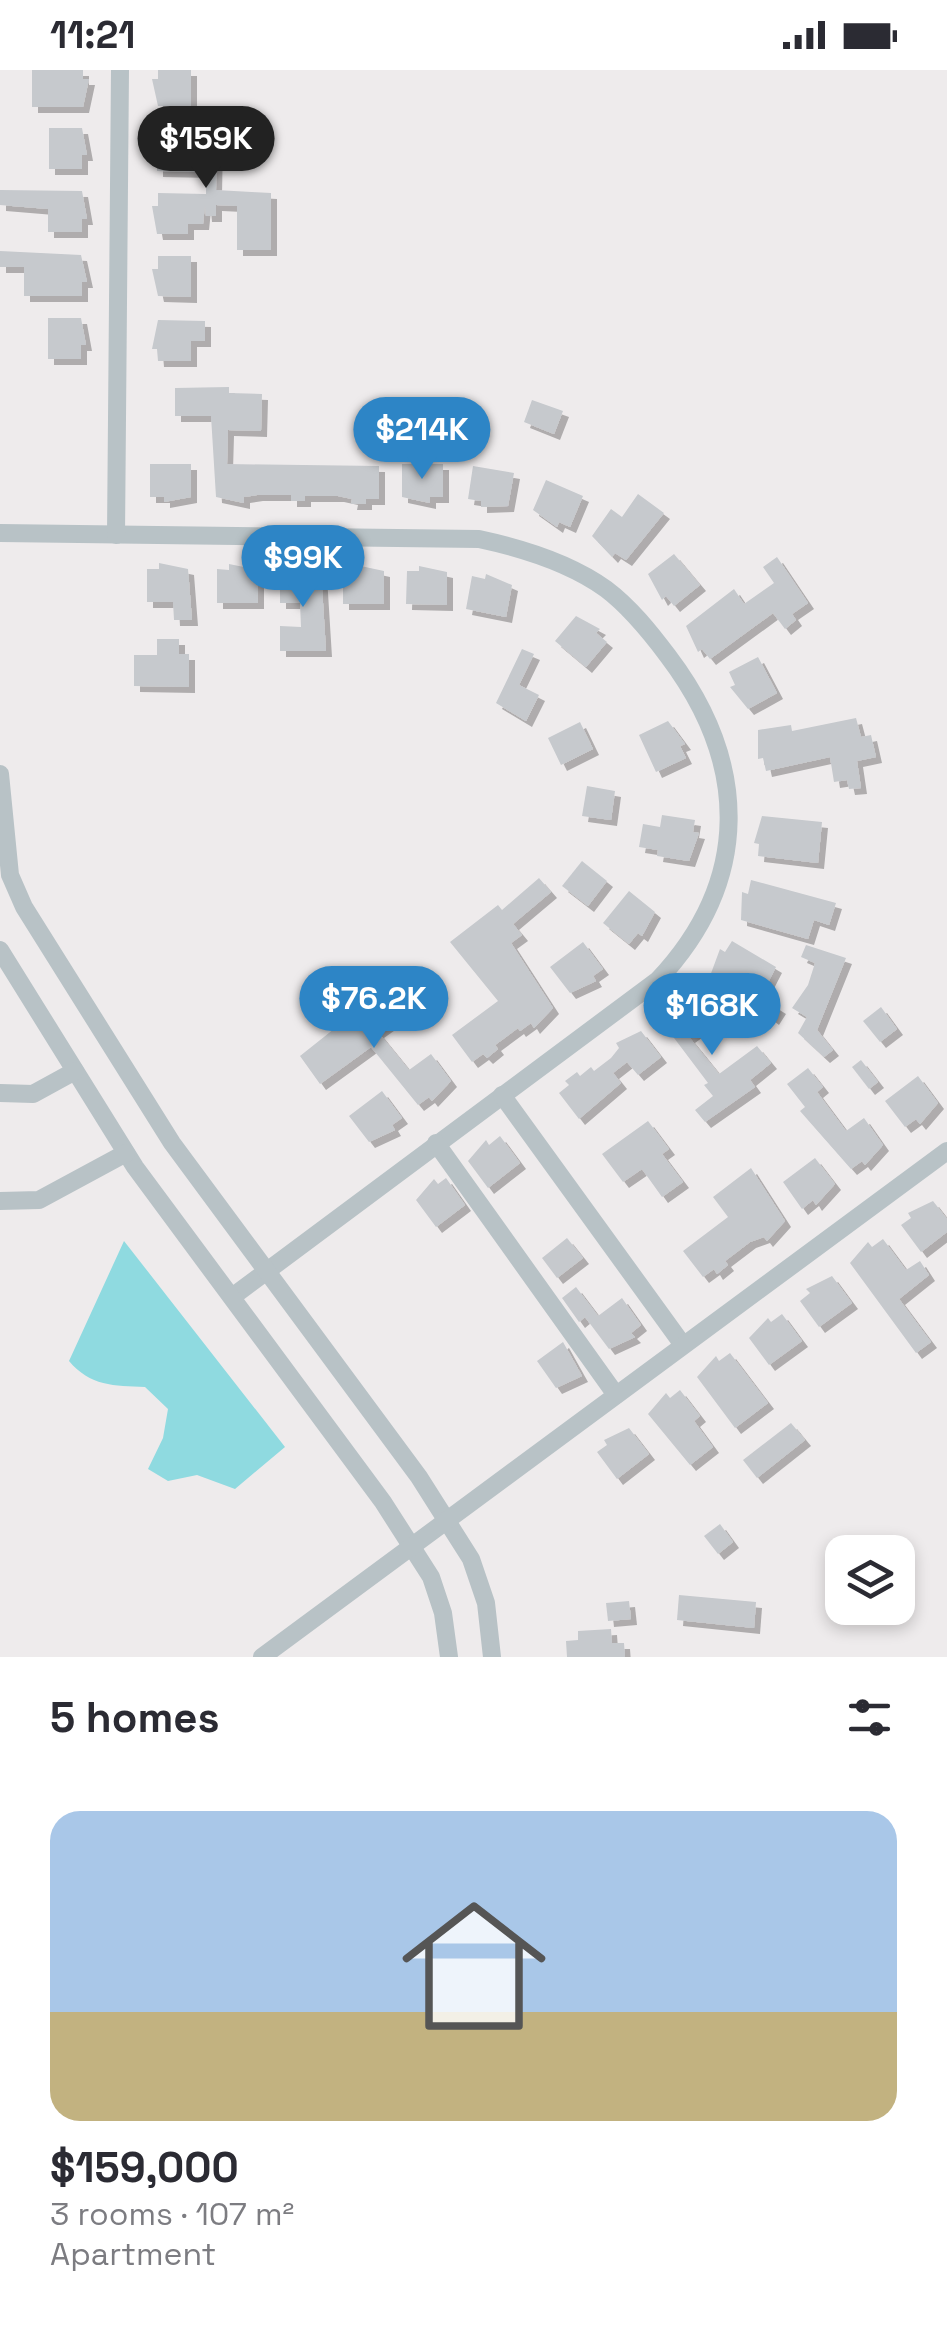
<!DOCTYPE html>
<html lang="en">
<head>
<meta charset="utf-8">
<style>
	body { margin:0; font-family:"Space Grotesk",sans-serif; background:#f7f7f7; color:#2b2b33; height:100vh; display:flex; flex-direction:column; font-size:38px; white-space:nowrap }
	* { box-sizing:border-box; margin:0 }
	p { font-size:32px; color:#7c7c81 }
	.icon { flex:none; width:55px; height:55px; fill:none; stroke:currentColor; stroke-width:2; stroke-linecap:round; stroke-linejoin:round }
	.map { position:relative; height:1587px; overflow:hidden }
	.panel { display:flex; flex-direction:column; background:#fff; flex:1 }
	.panel>* { flex:none }
	.controls { position:absolute; left:825px; top:1465px; display:grid; gap:20px }
	.controls a { display:grid; place-items:center; width:90px; height:90px; border-radius:20px; background:#fff; box-shadow:0 5px 15px #0003; font-size:50px }
	.price { position:absolute; translate:-50% -85px; padding:0 22px; border-radius:35px; background:#2d85c6; color:#fff; font-size:32px; line-height:65px; filter:drop-shadow(0 2px 5px #0008) }
	.price::after { content:''; position:absolute; left:50%; top:60px; width:30px; height:22px; margin-left:-15px; background:inherit; clip-path:polygon(0 0,100% 0,50% 100%) }
	.price.current { background:#222; color:#fff }
	ul { padding:0; list-style:none }
	li { display:grid; align-content:center; gap:20px; height:530px; padding:0 50px }
	li+li { border-top:2px solid #e1e1e2 }
	li span { display:grid; place-items:center; height:310px; border-radius:30px; color:#555 }
	li>.icon { margin-inline-start:auto }
	span .icon { width:180px; height:180px; fill:#fffc; stroke-width:1 }
	li b { font-size:42px }
	h2 { display:flex; justify-content:space-between; align-items:center; height:120px; padding:0 50px; font-size:42px }
	.status { display:flex; justify-content:space-between; align-items:center; height:70px; padding:0 50px; background:#fff; direction:ltr }
	.status svg { height:28px; fill:currentColor }
	.map>svg:first-child { display:block }
	.water { fill:#8fdae0 }
	.building { fill:#c6c9cd; filter:url(#shadow) }
	.lines { fill:none; stroke-linecap:round; stroke-linejoin:round }
	.minor { stroke:#b8c2c6; stroke-width:18 }
</style>
</head>
<body>
<div class="status"><b>11:21</b><svg viewBox="0 0 49 12"><path d="M0 12V9h3v3zM5 12V6h3v6zM10 12V3h3v9zM15 12V0h3v12zM26 1h20v11H26zM47 4h2v5h-2z"/></svg></div>
<div class="map">
<svg width="947" height="1587" viewBox="0 0 947 1587">
	<defs>
		<filter id="shadow"><feDropShadow dx="6" dy="6" stdDeviation="0" flood-color="#0004"/></filter>
	</defs>
	<rect width="100%" height="100%" fill="#eeebec"/>
	<path class="water" d="M124 1171 285 1377 235 1419 197 1405 168 1411 148 1399 163 1368 168 1339 145 1317C114 1316 90 1316 69 1291Z"/>
	<g class="building">
		<polygon points="32,0 83,0 83,9 89,9 83,37 32,37"/>
		<polygon points="158,0 191,0 191,37 158,36 152,9 158,9"/>
		<polygon points="49,58 82,58 87,85 82,85 82,99 49,99"/>
		<polygon points="158,60 217,61 216,120 271,123 271,180 237,180 237,136 216,135 216,146 206,146 205,135 203,154 188,154 188,164 157,164 152,136 158,136 158,123 206,124 206,102 157,101 157,88 152,88"/>
		<polygon points="0,120 82,121 87,149 82,149 82,162 48,162 48,139 0,135"/>
		<polygon points="0,181 81,185 87,212 82,212 82,226 24,226 24,197 0,197"/>
		<polygon points="158,186 191,186 191,227 158,226 152,199 158,199"/>
		<polygon points="48,248 81,248 86,275 81,275 81,289 48,289"/>
		<polygon points="158,250 205,251 205,271 191,271 191,291 158,291 157,279 152,279"/>
		<polygon points="229,317 229,323 262,324 261,361 228,360 227,394 379,396 379,429 366,429 366,434 351,434 352,429 338,426 305,426 305,431 291,431 291,425 257,425 244,427 244,433 216,427 211,346 175,346 175,318"/>
		<polygon points="532,330 563,341 554,364 524,352"/>
		<polygon points="150,394 191,394 191,427 164,432 164,427 150,427"/>
		<polygon points="402,394 443,394 443,427 430,427 430,433 402,427"/>
		<polygon points="473,396 514,403 508,436 481,437 481,431 468,429"/>
		<polygon points="546,410 583,426 570,457 559,452 557,457 533,440"/>
		<polygon points="638,424 664,443 626,490 615,483 612,487 592,466 611,439 622,447"/>
		<polygon points="674,484 700,515 674,536 666,526 662,530 648,504"/>
		<polygon points="777,487 808,533 792,544 796,550 785,559 773,543 710,589 702,579 698,582 686,556 734,519 744,534 774,513 763,497"/>
		<polygon points="159,493 188,499 192,550 174,550 173,532 147,532 147,499 159,499"/>
		<polygon points="229,494 258,500 258,533 217,533 217,499 229,500"/>
		<polygon points="292,495 321,501 326,581 280,581 280,556 301,557 300,533 280,533 280,500 292,500"/>
		<polygon points="356,495 384,501 384,534 343,534 343,501 356,501"/>
		<polygon points="419,496 447,502 447,535 406,534 407,501 419,501"/>
		<polygon points="486,504 512,515 506,547 466,539 472,506 485,509"/>
		<polygon points="576,546 600,559 596,563 607,572 586,597 555,571"/>
		<polygon points="157,569 179,569 179,584 189,584 189,617 134,616 134,585 157,585"/>
		<polygon points="522,579 534,584 519,615 539,625 526,651 496,633"/>
		<polygon points="758,587 777,623 748,639 730,617 735,615 729,602"/>
		<polygon points="856,648 861,667 871,665 876,687 857,691 861,718 849,719 847,710 834,712 830,687 766,701 763,688 758,689 758,660 791,655 792,661"/>
		<polygon points="668,651 685,674 680,676 686,688 656,702 639,665"/>
		<polygon points="580,652 593,679 561,695 548,668"/>
		<polygon points="587,716 615,721 611,750 582,746"/>
		<polygon points="662,745 695,750 693,762 699,763 689,791 657,786 658,780 639,777 643,754 660,757"/>
		<polygon points="762,746 822,752 818,793 758,786 759,774 754,773"/>
		<polygon points="582,791 607,811 588,836 562,816"/>
		<polygon points="539,808 551,822 513,854 522,865 511,873 553,938 534,958 531,953 520,961 518,958 495,975 498,979 487,988 483,984 472,992 452,965 498,931 450,872 498,835 502,840"/>
		<polygon points="751,810 836,833 829,855 814,850 808,869 741,850 742,822 748,824"/>
		<polygon points="629,821 655,842 642,866 638,863 629,874 603,853"/>
		<polygon points="732,871 776,897 761,926 780,938 773,949 764,942 756,954 735,940 744,927 710,906 720,879 725,882"/>
		<polygon points="583,872 603,899 593,906 596,911 570,923 550,897"/>
		<polygon points="806,875 846,888 817,960 833,980 824,987 798,963 807,947 792,938 808,915 815,893 801,887"/>
		<polygon points="383,920 402,945 378,962 409,1000 431,984 451,1011 432,1031 429,1027 418,1035 371,977 320,1014 300,986"/>
		<polygon points="692,924 712,950 689,967 719,1004 757,976 771,993 750,1010 755,1017 705,1052 695,1040 713,1026 704,1015 708,1013 659,948 677,927 681,932"/>
		<polygon points="881,937 897,959 880,972 863,951"/>
		<polygon points="641,961 661,987 638,1005 627,992 613,1003 621,1013 579,1049 559,1023 569,1015 565,1011 577,1002 580,1006 591,997 594,1001 611,988 619,978 616,973"/>
		<polygon points="861,990 878,1012 869,1019 852,997"/>
		<polygon points="808,998 823,1017 817,1022 846,1061 864,1048 883,1075 865,1095 862,1091 851,1099 800,1041 805,1037 787,1014"/>
		<polygon points="918,1006 938,1033 920,1054 916,1049 905,1057 885,1031"/>
		<polygon points="382,1021 402,1048 392,1055 395,1060 369,1072 349,1046"/>
		<polygon points="648,1051 669,1079 662,1084 683,1112 662,1127 642,1099 623,1112 602,1084"/>
		<polygon points="500,1066 520,1093 488,1118 468,1091 486,1070 489,1075"/>
		<polygon points="815,1088 835,1114 816,1135 813,1130 802,1139 783,1112"/>
		<polygon points="751,1098 785,1151 767,1171 764,1167 750,1172 725,1191 728,1195 717,1204 714,1199 703,1207 683,1181 728,1147 713,1127"/>
		<polygon points="446,1108 465,1135 436,1157 416,1130 434,1109 438,1114"/>
		<polygon points="933,1131 947,1149 947,1162 921,1182 901,1155 911,1148 908,1143"/>
		<polygon points="567,1168 583,1188 557,1208 542,1188"/>
		<polygon points="883,1169 906,1200 920,1191 929,1205 899,1229 931,1272 916,1283 850,1193 868,1172 872,1177"/>
		<polygon points="832,1206 852,1233 819,1257 800,1231 810,1223 806,1219"/>
		<polygon points="576,1217 598,1246 622,1228 641,1255 631,1263 635,1267 609,1279 585,1247 579,1252 562,1228"/>
		<polygon points="782,1244 802,1271 769,1295 749,1268 768,1248 771,1252"/>
		<polygon points="563,1272 582,1306 556,1318 537,1291"/>
		<polygon points="730,1283 768,1333 735,1358 697,1307 716,1286 719,1291"/>
		<polygon points="680,1320 700,1346 694,1351 713,1377 690,1395 648,1344 666,1323 670,1328"/>
		<polygon points="791,1353 805,1370 757,1408 743,1390"/>
		<polygon points="629,1358 649,1384 617,1409 597,1382 607,1375 604,1370"/>
		<polygon points="720,1454 733,1472 718,1484 704,1466"/>
		<polygon points="679,1525 756,1532 754,1558 677,1550"/>
		<polygon points="629,1531 631,1549 608,1551 606,1533"/>
		<polygon points="611,1559 612,1573 624,1573 625,1587 567,1587 566,1571 578,1570 578,1561"/>
	</g>
	<g class="lines">
		<g class="minor">
			<path d="M0 463 479 469C521 478 570 493 606 519 630 537 650 562 668 586 749 693 752 810 658 910L232 1227"/>
			<polyline points="116,465 120,0"/>
			<polyline points="0,704 10,805 24,837 172,1073 419,1407 471,1489 486,1533 492,1587"/>
			<polyline points="0,880 135,1097 383,1432 431,1507 443,1543 449,1587"/>
			<polyline points="0,1023 33,1024 75,1001"/>
			<polyline points="502,1025 683,1275"/>
			<polyline points="436,1073 616,1325"/>
			<polyline points="0,1131 39,1130 126,1083"/>
			<polyline points="262,1587 947,1081"/>
		</g>
	</g>
</svg>
<div class="controls">
<a><svg class="icon" aria-label="layers" viewBox="0 0 24 24"><path d="M12 4l9 5-9 5-9-5zM3 14l9 5 9-5"/></svg></a>
</div>
<b class="price current" style="left:206px;top:121px">$159K</b>
<b class="price" style="left:422px;top:412px">$214K</b>
<b class="price" style="left:303px;top:540px">$99K</b>
<b class="price" style="left:374px;top:981px">$76.2K</b>
<b class="price" style="left:712px;top:988px">$168K</b>
</div>
<section class="panel">
<h2>5 homes<svg class="icon" aria-label="filters" viewBox="0 0 24 24"><path d="M4 7h16M4 17h16"/><circle cx="9" cy="7" r="2"/><circle cx="15" cy="17" r="2"/></svg></h2>
<ul>
<li><span style="background:linear-gradient(#a9c7e8 65%,#c2b280 0)"><svg class="icon" aria-label="home" viewBox="0 0 24 24"><path d="M3 11l9-7 9 7M6 9v11h12V9"/></svg></span><div><b>$159,000</b><p>3 rooms · 107 m²</p><p>Apartment</p></div></li>
</ul>
</section>
</body>
</html>
